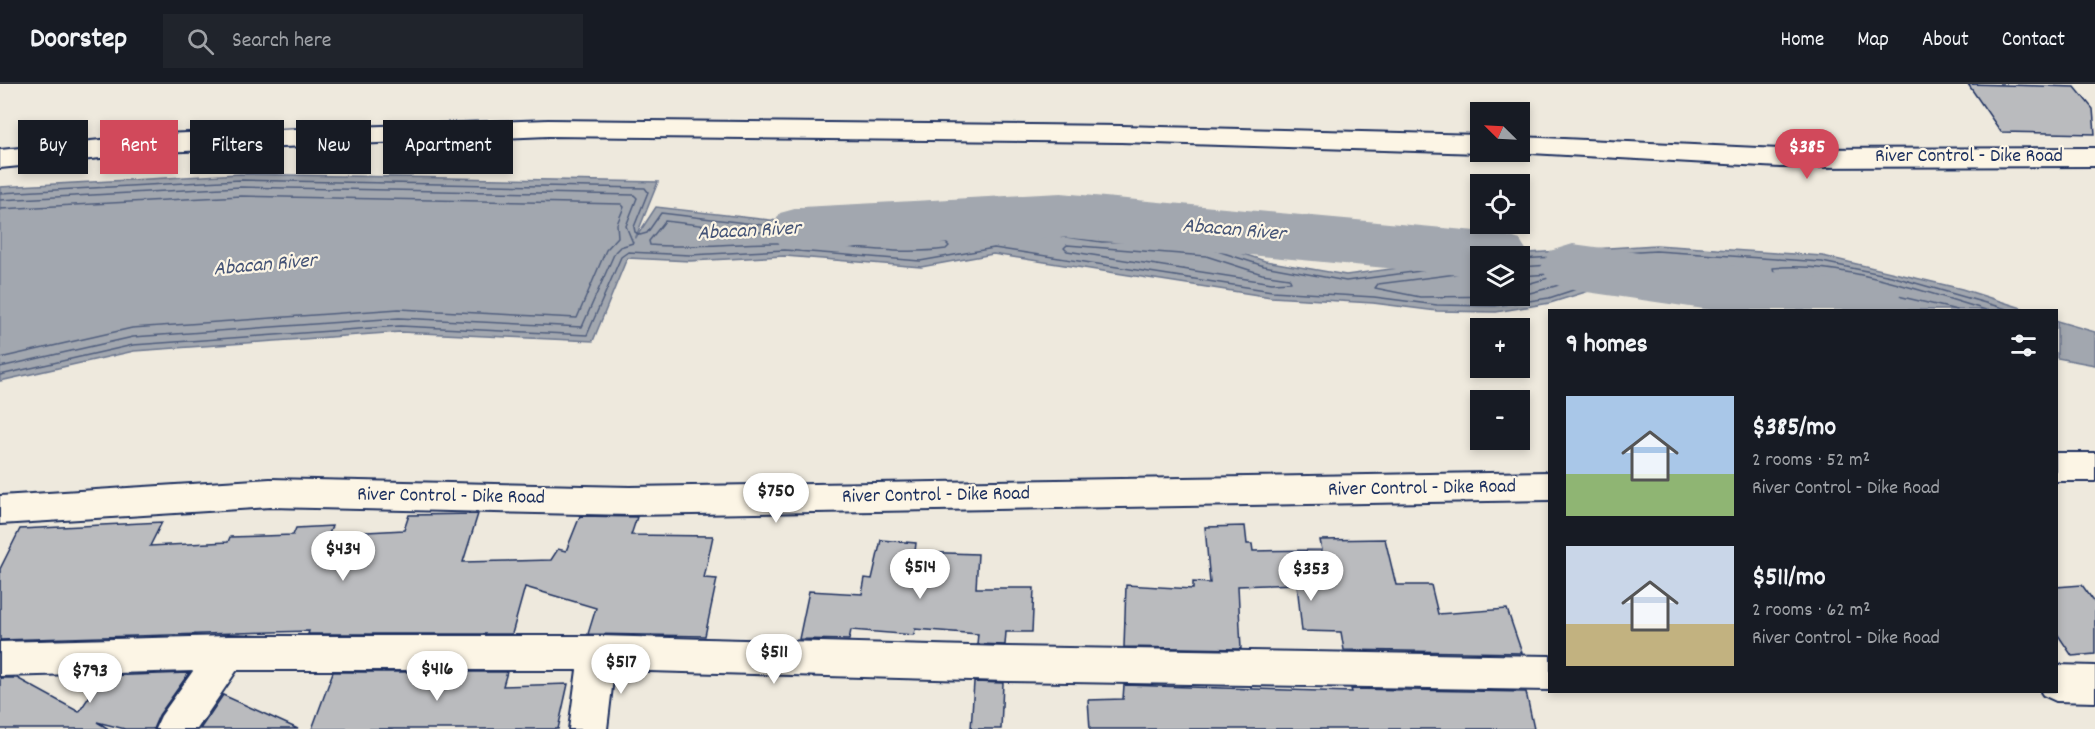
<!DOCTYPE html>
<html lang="en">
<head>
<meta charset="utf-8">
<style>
	body { margin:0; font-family:Dekko,sans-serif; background:#20242c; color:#f1f3f6; height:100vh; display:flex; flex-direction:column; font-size:22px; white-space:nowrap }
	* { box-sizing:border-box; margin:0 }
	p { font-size:20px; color:#9ea1a6 }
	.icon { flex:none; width:33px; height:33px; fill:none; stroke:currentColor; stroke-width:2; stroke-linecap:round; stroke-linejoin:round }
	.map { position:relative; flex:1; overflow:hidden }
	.side { position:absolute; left:1548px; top:225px; width:510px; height:384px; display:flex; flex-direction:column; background:#171b24; border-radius:0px; box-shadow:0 3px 9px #0003 }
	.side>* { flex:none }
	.banner { position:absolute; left:18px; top:36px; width:570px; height:54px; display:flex; gap:12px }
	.needle { width:39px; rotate:294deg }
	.buttons { position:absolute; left:1470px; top:18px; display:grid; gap:12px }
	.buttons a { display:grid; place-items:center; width:60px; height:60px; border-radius:0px; background:#171b24; box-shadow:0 3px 9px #0003; font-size:30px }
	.price { position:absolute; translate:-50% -51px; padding:0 14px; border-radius:21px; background:#fff; color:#222; font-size:20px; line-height:39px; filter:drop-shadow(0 2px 3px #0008) }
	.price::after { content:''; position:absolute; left:50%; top:36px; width:18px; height:14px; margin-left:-9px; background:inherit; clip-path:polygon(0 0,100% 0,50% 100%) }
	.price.selected { background:#d1495b; color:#fff }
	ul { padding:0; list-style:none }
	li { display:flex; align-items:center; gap:18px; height:150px; padding:0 18px }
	li span { display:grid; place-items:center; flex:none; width:168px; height:120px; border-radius:0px; color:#555 }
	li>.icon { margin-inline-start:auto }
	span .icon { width:72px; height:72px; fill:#fffc; stroke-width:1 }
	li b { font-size:26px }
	h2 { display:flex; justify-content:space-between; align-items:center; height:72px; padding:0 18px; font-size:26px }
	.chip { padding:0 21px; border-radius:0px; background:#171b24; box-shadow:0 3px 9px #0003; font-size:21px; line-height:54px }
	.chip.selected { background:#d1495b; color:#fff }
	header { display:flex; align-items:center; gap:36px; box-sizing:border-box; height:84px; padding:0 30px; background:#171b24; border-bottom:2px solid #363941 }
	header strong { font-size:28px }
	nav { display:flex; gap:33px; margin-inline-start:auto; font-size:21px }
	.search { width:420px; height:54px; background:#20242c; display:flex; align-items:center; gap:15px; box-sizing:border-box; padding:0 21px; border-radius:0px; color:#9ea1a6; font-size:22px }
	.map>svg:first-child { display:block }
	.water { fill:#a2a7af; stroke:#6c778f; stroke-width:1.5 }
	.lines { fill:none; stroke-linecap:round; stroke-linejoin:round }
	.shore { stroke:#515f7e; stroke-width:1.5 }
	.river { fill:#a2a7af; fill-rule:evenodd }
	.building { fill:#babbbe; stroke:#1b2f5e; stroke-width:1.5 }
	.minor-casing { stroke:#1b2f5e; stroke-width:4 }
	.minor { fill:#fcf5e5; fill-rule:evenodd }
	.labels { text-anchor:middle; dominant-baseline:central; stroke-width:4.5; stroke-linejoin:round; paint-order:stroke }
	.street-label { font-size:20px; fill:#1b2f5e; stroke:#fcf5e5 }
	.water-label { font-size:21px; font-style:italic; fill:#445376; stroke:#fcf5e5 }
</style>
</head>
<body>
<header>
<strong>Doorstep</strong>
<div class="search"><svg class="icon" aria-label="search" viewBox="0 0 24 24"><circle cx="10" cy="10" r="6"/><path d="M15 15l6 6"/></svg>Search here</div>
<nav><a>Home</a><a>Map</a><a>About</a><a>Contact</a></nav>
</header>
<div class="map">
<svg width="2095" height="645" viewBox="0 0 2095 645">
	<rect width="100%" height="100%" fill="#eee9dd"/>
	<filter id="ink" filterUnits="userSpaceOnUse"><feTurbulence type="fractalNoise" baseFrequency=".0167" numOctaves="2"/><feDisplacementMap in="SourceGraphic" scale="12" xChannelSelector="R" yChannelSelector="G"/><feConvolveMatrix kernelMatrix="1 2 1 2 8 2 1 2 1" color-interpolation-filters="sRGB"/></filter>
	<g filter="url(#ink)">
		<g class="water">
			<polygon points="240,90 658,98 635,155 656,123 787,138 874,136 936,146 1029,142 1102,152 1138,151 1209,159 1265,177 1346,191 1480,173 1480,212 1520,212 1520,172 1485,172 1499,171 1656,161 1823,172 1962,205 2028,226 1862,226 1765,200 1703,188 1657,199 1605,202 1550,219 1496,228 1437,227 1373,219 1271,213 993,170 921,183 785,172 690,177 627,174 593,257 400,248 134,267 0,297 0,103"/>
			<polygon points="2057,237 2095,248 2095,281 2057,274"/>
		</g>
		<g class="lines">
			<g class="shore">
				<polyline points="0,109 240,96 645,104 648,108 634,143 635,148 640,151 647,149 661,129 787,144 873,142 936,152 1029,148 1102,158 1138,157 1208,164 1264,182 1346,197 1480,179"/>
				<polyline points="0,116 240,103 634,111 637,114 626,142 633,159 620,163 615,168 582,243 399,234 133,253 0,283"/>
				<polyline points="0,125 241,112 621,120 624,123 617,140 618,153 606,166 577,234 399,225 132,244 0,274"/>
				<path d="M665 137 787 151 873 150 946 159 949 162 946 165C891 172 839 160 784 159 739 158 695 165 650 161L649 157Z"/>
				<polygon points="1067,161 1206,172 1262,190 1289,194 1291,198 1272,199 1067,167 1064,164"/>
				<polyline points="1520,175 1656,167 1822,178 1891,192 2010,226"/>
				<path d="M1520 183 1656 174 1675 178C1645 190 1629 182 1601 189 1574 195 1548 206 1520 211"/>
				<polyline points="1480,187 1378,200 1375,204 1420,213 1514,212"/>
				<polyline points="1520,192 1550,190 1552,193 1520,202"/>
				<path d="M1867 226 1865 217 1858 211 1774 188 1773 184C1835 176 1926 208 1986 226"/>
				<polyline points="1876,226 1871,209 1873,206 1957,226"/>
				<polyline points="0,291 133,261 400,242 587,251 621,173 628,168 690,171 785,166 920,177 994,164 1272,207 1374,213 1437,221 1495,222 1549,214 1604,196 1656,193 1704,182 1767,194 1856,219 1859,226"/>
			</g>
			<g class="river">
				<polygon points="1061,109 1498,149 1520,156 1530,172 1520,188 1520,172 1480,172 1480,193 1061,153 802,167 780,161 771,145 780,129 802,123"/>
				<polygon points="1573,160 1875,201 1898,209 1908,226 1711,226 1573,206 1550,199 1541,183 1550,167"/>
			</g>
		</g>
		<g class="building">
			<polygon points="1968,0 2075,3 2093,25 2095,50 2001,48"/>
			<polygon points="478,430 463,478 551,476 558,465 566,467 580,432 637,433 631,451 713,452 704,494 717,495 705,552 588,550 596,524 525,503 512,550 308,550 309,547 0,556 0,485 20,445 162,438 150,462 228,458 230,453 293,451 296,444 332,442 329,450 404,446 409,431"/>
			<polygon points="1245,442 1247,460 1252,460 1253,467 1322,466 1320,456 1385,455 1396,501 1431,501 1438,530 1507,525 1522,569 1344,566 1341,548 1302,547 1297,500 1238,502 1241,565 1124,563 1126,501 1193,505 1193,498 1210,499 1205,443"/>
			<polygon points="881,456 916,459 915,468 978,470 976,504 1034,504 1032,548 1006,548 1005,561 977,560 978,550 915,545 914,551 851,546 849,556 799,555 809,507 862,510 865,494 872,495"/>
			<polygon points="2082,501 2095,519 2095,570 2072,572 2056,548 2056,503"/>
			<polygon points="333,588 507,588 503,602 568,600 558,645 312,645"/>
			<polygon points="189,589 159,631 153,645 125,645 97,638 109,645 0,645 0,594 17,594 79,628 103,592"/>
			<polygon points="974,598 1003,599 1001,645 971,645"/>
			<polygon points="1124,601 1352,608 1351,605 1526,608 1534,645 1090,645 1088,616 1123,615"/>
			<polygon points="223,611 298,645 200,645"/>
		</g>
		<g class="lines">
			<g class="minor-casing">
				<g id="minor">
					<polygon points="548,36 1121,42 1480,51 1480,68 1484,68 1480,69 1121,58 548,52 161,68 0,84 0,66 161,50"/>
					<polygon points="1520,53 1780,65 2095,64 2095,82 1780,83 1511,68 1520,68"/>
					<rect x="2056" y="369" width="39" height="28"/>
					<polygon points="1550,388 1550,416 630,431 270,423 0,440 0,412 270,395 630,403"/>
					<polygon points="228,552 598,552 1007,563 1550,572 1550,606 1007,597 614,586 607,645 569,645 577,586 237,586 197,645 155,645 161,632 193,587 0,592 0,558"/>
					<polygon points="2056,581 2095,582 2095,618 2056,617 2043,611 2041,608 2056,608"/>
				</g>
			</g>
			<use href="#minor" class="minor"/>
		</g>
	</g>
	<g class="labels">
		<g class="street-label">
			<text x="1969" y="73">River Control - Dike Road</text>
			<text transform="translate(1422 405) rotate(-1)">River Control - Dike Road</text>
			<text transform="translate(936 412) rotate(-1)">River Control - Dike Road</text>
			<text transform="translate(451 413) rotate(1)">River Control - Dike Road</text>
		</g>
		<g class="water-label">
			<text transform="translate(1234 147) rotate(5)">Abacan River</text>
			<text transform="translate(749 148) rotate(-3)">Abacan River</text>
			<text transform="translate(265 182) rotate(-5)">Abacan River</text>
		</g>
	</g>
</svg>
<div class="buttons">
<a><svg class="needle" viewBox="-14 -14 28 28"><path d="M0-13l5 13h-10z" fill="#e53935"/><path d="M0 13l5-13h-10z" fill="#9ea1a6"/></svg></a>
<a><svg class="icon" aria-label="locate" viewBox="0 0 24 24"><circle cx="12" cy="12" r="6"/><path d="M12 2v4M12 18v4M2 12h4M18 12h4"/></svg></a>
<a><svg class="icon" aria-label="layers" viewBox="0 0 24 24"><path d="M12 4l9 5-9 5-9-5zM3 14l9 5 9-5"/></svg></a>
<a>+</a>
<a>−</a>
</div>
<b class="price selected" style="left:1807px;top:96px">$385</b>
<b class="price" style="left:776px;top:440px">$750</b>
<b class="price" style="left:343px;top:498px">$434</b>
<b class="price" style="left:920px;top:516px">$514</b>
<b class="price" style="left:1311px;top:518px">$353</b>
<b class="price" style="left:774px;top:601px">$511</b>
<b class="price" style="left:621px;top:611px">$517</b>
<b class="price" style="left:437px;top:618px">$416</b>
<b class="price" style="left:90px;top:620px">$793</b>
<div class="banner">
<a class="chip">Buy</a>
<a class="chip selected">Rent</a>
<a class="chip">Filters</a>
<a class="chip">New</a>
<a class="chip">Apartment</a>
</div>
<section class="side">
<h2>9 homes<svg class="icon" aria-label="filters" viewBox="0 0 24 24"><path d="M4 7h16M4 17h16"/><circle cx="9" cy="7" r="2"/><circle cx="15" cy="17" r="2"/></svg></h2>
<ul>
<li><span style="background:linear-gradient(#a9c7e8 65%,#8fb573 0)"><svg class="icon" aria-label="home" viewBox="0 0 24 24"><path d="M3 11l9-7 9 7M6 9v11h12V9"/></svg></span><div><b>$385/mo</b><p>2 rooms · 52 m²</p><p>River Control - Dike Road</p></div></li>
<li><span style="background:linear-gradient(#c9d6e8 65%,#c2b280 0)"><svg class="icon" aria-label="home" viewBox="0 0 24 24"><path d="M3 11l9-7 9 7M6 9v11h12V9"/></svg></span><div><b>$511/mo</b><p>2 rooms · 62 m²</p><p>River Control - Dike Road</p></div></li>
</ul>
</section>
</div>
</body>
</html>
